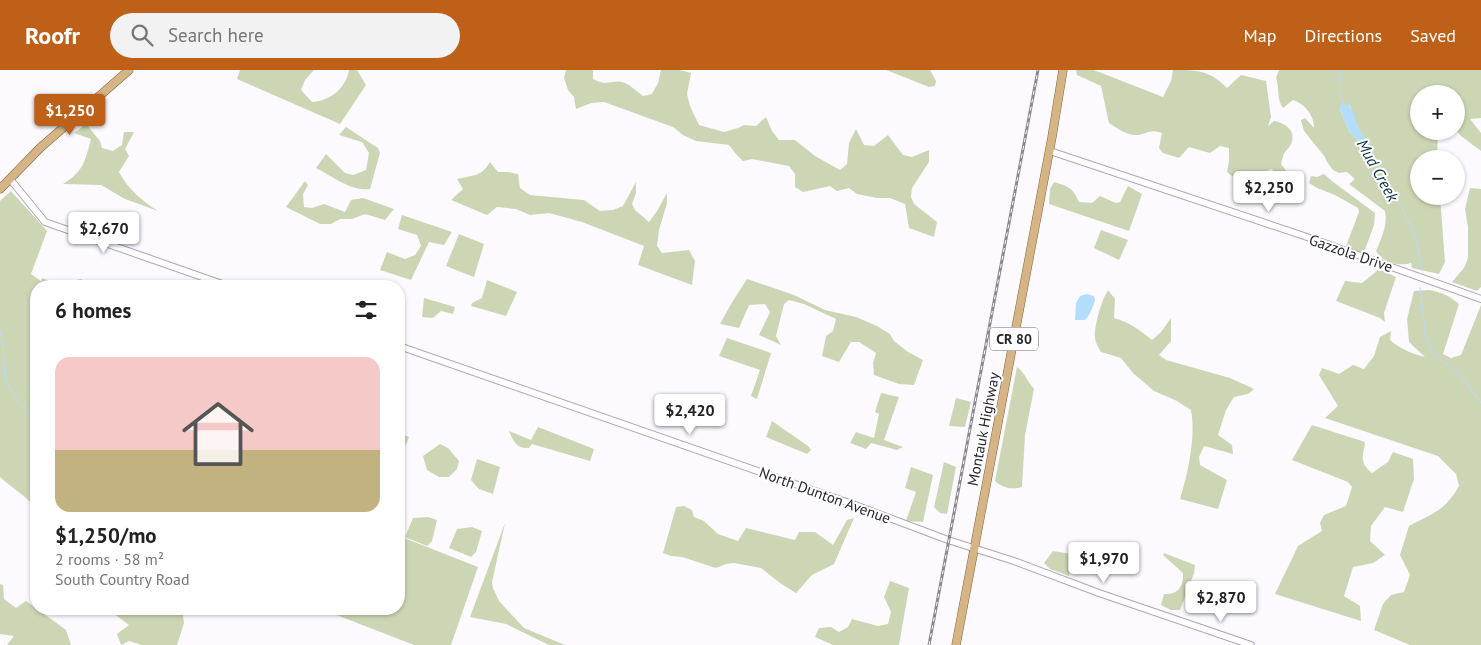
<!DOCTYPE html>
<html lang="en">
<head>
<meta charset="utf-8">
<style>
	body { margin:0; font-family:"PT Sans",sans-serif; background:#f2f2f2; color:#222; height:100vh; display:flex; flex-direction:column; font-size:19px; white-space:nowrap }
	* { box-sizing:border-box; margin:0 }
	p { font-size:16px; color:#767676 }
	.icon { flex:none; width:28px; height:28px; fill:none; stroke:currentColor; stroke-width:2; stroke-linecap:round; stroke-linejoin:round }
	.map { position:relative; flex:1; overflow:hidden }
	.drawer { position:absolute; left:30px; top:210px; width:375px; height:335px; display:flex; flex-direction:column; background:#fff; border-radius:20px; box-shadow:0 1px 4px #0004 }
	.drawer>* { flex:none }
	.tools { position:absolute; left:1410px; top:15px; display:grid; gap:10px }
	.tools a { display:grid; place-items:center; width:55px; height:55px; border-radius:50%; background:#fff; box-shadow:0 1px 4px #0004; font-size:25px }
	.price { position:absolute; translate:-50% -42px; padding:0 11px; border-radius:5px; background:#fff; color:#222; font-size:16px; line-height:32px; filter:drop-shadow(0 1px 2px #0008) }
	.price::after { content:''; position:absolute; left:50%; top:30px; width:15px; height:11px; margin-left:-8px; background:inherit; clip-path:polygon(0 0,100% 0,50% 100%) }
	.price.active { background:#bf6018; color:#fff }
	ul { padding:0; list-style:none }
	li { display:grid; align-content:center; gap:10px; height:265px; padding:0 25px }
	li span { display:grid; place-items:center; height:155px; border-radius:15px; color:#555 }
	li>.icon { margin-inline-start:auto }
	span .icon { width:90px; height:90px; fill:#fffc; stroke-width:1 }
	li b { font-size:21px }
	h2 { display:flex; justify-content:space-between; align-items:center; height:60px; padding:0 25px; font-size:21px }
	header { display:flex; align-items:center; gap:30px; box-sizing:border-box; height:70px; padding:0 25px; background:#bf6018; color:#fff }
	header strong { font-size:24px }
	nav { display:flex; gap:28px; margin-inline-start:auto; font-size:18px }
	.search { width:350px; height:45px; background:#f2f2f2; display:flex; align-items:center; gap:12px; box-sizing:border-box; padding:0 18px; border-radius:28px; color:#767676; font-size:19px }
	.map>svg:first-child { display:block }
	.green { fill:#ccd6b4; fill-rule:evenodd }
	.water { fill:#b4dcfb }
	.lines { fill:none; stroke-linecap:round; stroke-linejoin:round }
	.stream { stroke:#b4dcfb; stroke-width:1 }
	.minor-casing { stroke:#aca4b5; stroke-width:8 }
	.major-casing { stroke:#866332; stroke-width:9 }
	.minor { stroke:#fff; stroke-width:6 }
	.major { stroke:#d5b586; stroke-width:8 }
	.rail-casing { stroke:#8b888e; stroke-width:3 }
	.rail { stroke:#fff; stroke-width:1; stroke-dasharray:4; stroke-linecap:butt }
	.labels { text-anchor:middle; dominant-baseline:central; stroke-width:4; stroke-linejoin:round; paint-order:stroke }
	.shield { fill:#fff; stroke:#68666b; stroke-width:1 }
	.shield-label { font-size:14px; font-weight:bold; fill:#28252c }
	.street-label { font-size:15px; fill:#28252c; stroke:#fff }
	.water-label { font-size:16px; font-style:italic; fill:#09324b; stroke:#fff }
</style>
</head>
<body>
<header>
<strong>Roofr</strong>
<div class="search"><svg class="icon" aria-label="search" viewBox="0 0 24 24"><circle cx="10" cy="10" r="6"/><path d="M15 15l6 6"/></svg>Search here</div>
<nav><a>Map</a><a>Directions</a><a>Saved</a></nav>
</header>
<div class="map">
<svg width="1481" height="575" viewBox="0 0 1481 575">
	<rect width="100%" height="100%" fill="#fcfafe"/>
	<g class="green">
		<path d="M240 0H314L305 10 301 20 312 32C330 31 346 18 349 0H357L366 15 340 54 237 9Z"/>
		<path d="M566 0H593V9C608 17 609 10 622 12 630 14 636 21 643 26L652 24 658 13 661 0H680L691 3 687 24 690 36 699 55 724 62 738 58 744 55 756 56 766 47 772 61 779 70H795L815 86 840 100 847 94 849 73 856 59 864 75 874 76 888 65 903 85 912 87 929 80V92L912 118 911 127 914 134 937 152 934 167 909 158 905 134 890 128H877L857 124 849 118 837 121 830 116 803 122 795 117V104L789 96 752 89 743 91 736 84 729 75 696 71 683 65 673 57 604 32 591 33 576 39 574 27 568 20 564 8Z"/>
		<polygon points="886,0 930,0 936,11 935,16 929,17"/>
		<path d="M1076 0H1093L1099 2 1163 27 1171 11 1173 0C1198 0 1209 0 1227 18L1241 5 1266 11 1271 47 1268 56 1274 51C1286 53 1298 62 1290 76 1290 76 1285 82 1285 82 1283 85 1282 90 1281 94L1297 115 1304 128 1287 126 1289 117 1279 104 1271 99 1267 101 1258 115 1232 106 1227 102 1229 91V78L1220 76 1210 83 1189 77 1179 88 1163 83 1159 78 1162 63C1148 58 1147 65 1135 65 1126 65 1117 58 1109 53L1101 16 1077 5Z"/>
		<path d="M1279 0H1481V48L1470 49 1481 63V81L1461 66 1456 60V24H1419V61H1438L1437 89H1419V126H1440L1445 192 1439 204 1412 198 1411 193C1400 197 1382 192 1376 181 1381 169 1388 155 1385 141L1349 114 1355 109 1347 102 1339 103 1333 100 1327 92 1325 87 1304 61 1301 50 1305 48 1314 58C1314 45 1305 34 1293 30L1283 38C1276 28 1280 19 1276 8ZM1342 34 1350 35C1353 45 1356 56 1363 65L1359 71 1350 63 1340 40Z"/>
		<path d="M86 54 100 71 102 78 113 81 122 75 124 62H134L125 79 129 86 119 102C129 120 141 130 158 141L125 129 101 115 63 114C84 101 85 91 91 69L74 63Z"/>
		<path d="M346 57 378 78 380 83 370 119C352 122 332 106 316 98L326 84 345 103 353 105 366 100 369 83 362 72 339 65Z"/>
		<path d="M490 92 498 102H508L518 104 520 118 530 125 584 130 600 141 613 140 623 136 636 112V123L632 134 635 140 649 152 657 141 667 123V133L659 160 657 176 662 183 689 180 695 191 692 215 638 195 644 176 582 152 549 143 530 145 516 139 497 137 487 145 451 130 463 119 457 109C474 105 481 107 490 92Z"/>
		<polygon points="1324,104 1332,111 1375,143 1374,155 1363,185 1346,176 1359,142 1358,138 1335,125 1317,118 1309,113 1311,106 1317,107"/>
		<polygon points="305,111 308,115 303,124 304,137 312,138 324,134 345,142 351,130 363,128 394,139 385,150 365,144 352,149 340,149 331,154 320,154 286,137"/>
		<path d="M1054 112C1068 116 1073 118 1079 132L1092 133 1100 126 1116 133 1120 132 1128 116 1142 124 1129 161 1049 134 1050 119Z"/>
		<polygon points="1470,118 1481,119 1481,217 1477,221 1452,212 1464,198 1468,188 1468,157 1465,139"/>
		<path d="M11 121 47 161 31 204 41 211 42 208 64 216H36V438C26 426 12 418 0 407V131Z"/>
		<polygon points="402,145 452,162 444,175 429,172 411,210 380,200 387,182 405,189 415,185 421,176 417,165 398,159"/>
		<polygon points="1101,160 1128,170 1119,190 1094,178"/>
		<polygon points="459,164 484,174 474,207 446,196"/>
		<polygon points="1379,199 1396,207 1384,243 1385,252 1380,248 1336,231 1345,211 1362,213"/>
		<polygon points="81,209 93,216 66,216 71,211"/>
		<polygon points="747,209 794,225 825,240 856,247 877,256 890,264 894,271 908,282 923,290 914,315 899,314 874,305 873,293 876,283 859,272 851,272 839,292 822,286 826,266 833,261 836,249 804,234 789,230 784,234 776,266 781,275 759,265 770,242 765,234 749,235 739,258 720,254 731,234"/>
		<polygon points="487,210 517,222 506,246 471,236 472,233 482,228"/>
		<path d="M1108 220 1115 229 1114 248C1129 252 1140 260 1152 270L1161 262 1171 248V271L1159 285 1166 290 1230 308 1254 319 1248 324 1234 327 1226 340 1218 365 1232 375 1233 384 1204 376 1199 387 1200 395 1227 410 1218 439 1180 429C1188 403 1196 367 1191 340L1177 331 1154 321 1133 303 1121 288 1101 282C1099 278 1095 273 1095 267 1094 256 1102 229 1108 220Z"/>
		<path d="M1429 220C1441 222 1450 226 1459 234L1443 284 1451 288 1461 285 1481 235V575H1410L1374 560 1383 534 1391 525 1404 522 1410 505 1400 485 1409 456C1433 443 1445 441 1459 416L1456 404 1438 386 1325 348 1338 336 1319 305 1322 298 1339 304 1353 295 1364 299 1374 286 1380 267 1391 261 1390 270C1400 279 1413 284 1425 287L1409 272 1407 249 1414 221Z"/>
		<polygon points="424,228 455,237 453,244 441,241 433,248 422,247"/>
		<polygon points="727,268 771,283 757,329 751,326 760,300 719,286"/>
		<path d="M1017 297C1026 304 1026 310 1034 319L1025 365 1022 417C1012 420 1002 418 995 411Z"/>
		<polygon points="881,323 899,327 884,370 903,377 897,380 871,373 866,379 850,373 856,362 874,368 879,344 875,342"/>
		<polygon points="956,328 971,332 965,357 949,356"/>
		<polygon points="772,351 808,376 811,380 807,384 766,367"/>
		<path d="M1312 355 1365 372C1363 387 1359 393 1372 403L1388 392 1393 382 1413 389 1414 409 1403 442 1385 437 1371 456 1370 471 1385 485 1373 493 1353 497 1344 526 1360 536 1361 551 1275 524 1298 476 1322 461 1320 453 1324 445 1346 436 1352 417 1348 412 1292 390Z"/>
		<path d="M538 357 594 379 590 391 532 374 529 378C517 379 513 371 509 361L531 370Z"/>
		<polygon points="399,363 409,367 402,384 399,386"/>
		<polygon points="440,374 448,378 459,391 457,399 449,407 439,407 427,400 423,386"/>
		<polygon points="477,389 500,397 493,424 479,419 471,410"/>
		<polygon points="944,392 956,397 947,444 940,443 934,437"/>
		<polygon points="911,397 933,405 923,452 906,451 916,422 905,418"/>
		<polygon points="684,436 692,440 694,447 704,451 718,464 738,471 746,458 795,470 799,462 815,462 833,475 847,450 854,448 834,494 812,505 796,523 780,513 761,498 734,493 726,494 716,498 682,487 671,486 663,483 676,437"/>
		<polygon points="428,447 437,450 432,471 427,476 405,467 413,448"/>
		<polygon points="505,453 492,512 493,518 499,531 524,558 565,575 549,575 506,554 470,547"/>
		<polygon points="472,457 482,461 476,482 471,487 449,478 457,459"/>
		<polygon points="399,466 478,497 451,575 414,575 321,539 399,539"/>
		<polygon points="1053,481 1071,484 1069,506 1050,499 1044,493"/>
		<path d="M1164 483 1195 495 1194 503 1180 540H1171L1161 535 1164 524C1177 525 1184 517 1183 503L1163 485Z"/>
		<polygon points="890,511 909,518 899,575 833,575 815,567 819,558 831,557 839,562 848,557 852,549 878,556 888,554 891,542 884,527"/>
		<polygon points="0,514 3,515 4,529 16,538 26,531 66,560 71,575 7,575 14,566 0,564"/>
		<polygon points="96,539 182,539 184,553 177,575 142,575 129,571 121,575 117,564 129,555 113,543 97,541"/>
	</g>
	<g class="water">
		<path d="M1342 34H1349L1353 43 1355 45C1355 56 1364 65 1369 75L1365 78 1361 77 1359 71 1350 63 1340 40 1339 37Z"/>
		<path d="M1087 224 1094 226 1095 230C1093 237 1090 245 1085 250H1075L1076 233 1080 226Z"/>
	</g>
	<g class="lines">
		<g class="stream">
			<polyline points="1336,0 1341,5 1339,21"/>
			<polyline points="1340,24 1344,34"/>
			<polyline points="1367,75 1403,140 1416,167 1422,201"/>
			<polyline points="1420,217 1425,261 1430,278 1442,291 1460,305 1481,333"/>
			<polyline points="0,262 3,272 5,310 21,334 36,352"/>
		</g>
		<g class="minor-casing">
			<g id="minor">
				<polyline points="1050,81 1316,170 1481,229"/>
				<polyline points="10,109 45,152 228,216"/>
				<polyline points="399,276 855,435 948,470 1014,491 1099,523 1251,575"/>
			</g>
		</g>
		<g class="major-casing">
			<g id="major">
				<polyline points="0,119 40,78 129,0"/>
				<polyline points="956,575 1052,67 1063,0"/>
			</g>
		</g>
		<use href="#minor" class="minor"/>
		<use href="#major" class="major"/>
		<g class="rail-casing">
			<polyline id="rail" points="929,575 1038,0"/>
		</g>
		<use href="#rail" class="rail"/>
	</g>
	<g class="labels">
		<rect class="shield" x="990" y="257.5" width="48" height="23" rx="4"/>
		<g class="shield-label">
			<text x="1014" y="269">CR 80</text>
		</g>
		<g class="street-label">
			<text transform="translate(1351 183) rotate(19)">Gazzola Drive</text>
			<text transform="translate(983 359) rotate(-79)">Montauk Highway</text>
			<text transform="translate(825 425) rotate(20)">North Dunton Avenue</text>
		</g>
		<g class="water-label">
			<text transform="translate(1378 100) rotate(61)">Mud Creek</text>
		</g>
	</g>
</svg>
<div class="tools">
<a>+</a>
<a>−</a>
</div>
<b class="price active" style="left:70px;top:66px">$1,250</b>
<b class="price" style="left:1269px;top:143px">$2,250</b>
<b class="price" style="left:104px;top:184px">$2,670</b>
<b class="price" style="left:690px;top:366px">$2,420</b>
<b class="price" style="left:1104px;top:514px">$1,970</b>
<b class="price" style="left:1221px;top:553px">$2,870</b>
<section class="drawer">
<h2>6 homes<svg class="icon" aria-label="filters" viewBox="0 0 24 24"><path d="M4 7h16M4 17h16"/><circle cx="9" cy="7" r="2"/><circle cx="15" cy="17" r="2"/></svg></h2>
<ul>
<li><span style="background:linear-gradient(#f6c9c9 60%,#c2b280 0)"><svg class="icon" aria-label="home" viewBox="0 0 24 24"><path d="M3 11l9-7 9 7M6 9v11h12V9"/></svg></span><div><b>$1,250/mo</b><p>2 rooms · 58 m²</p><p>South Country Road</p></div></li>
</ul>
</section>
</div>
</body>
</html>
